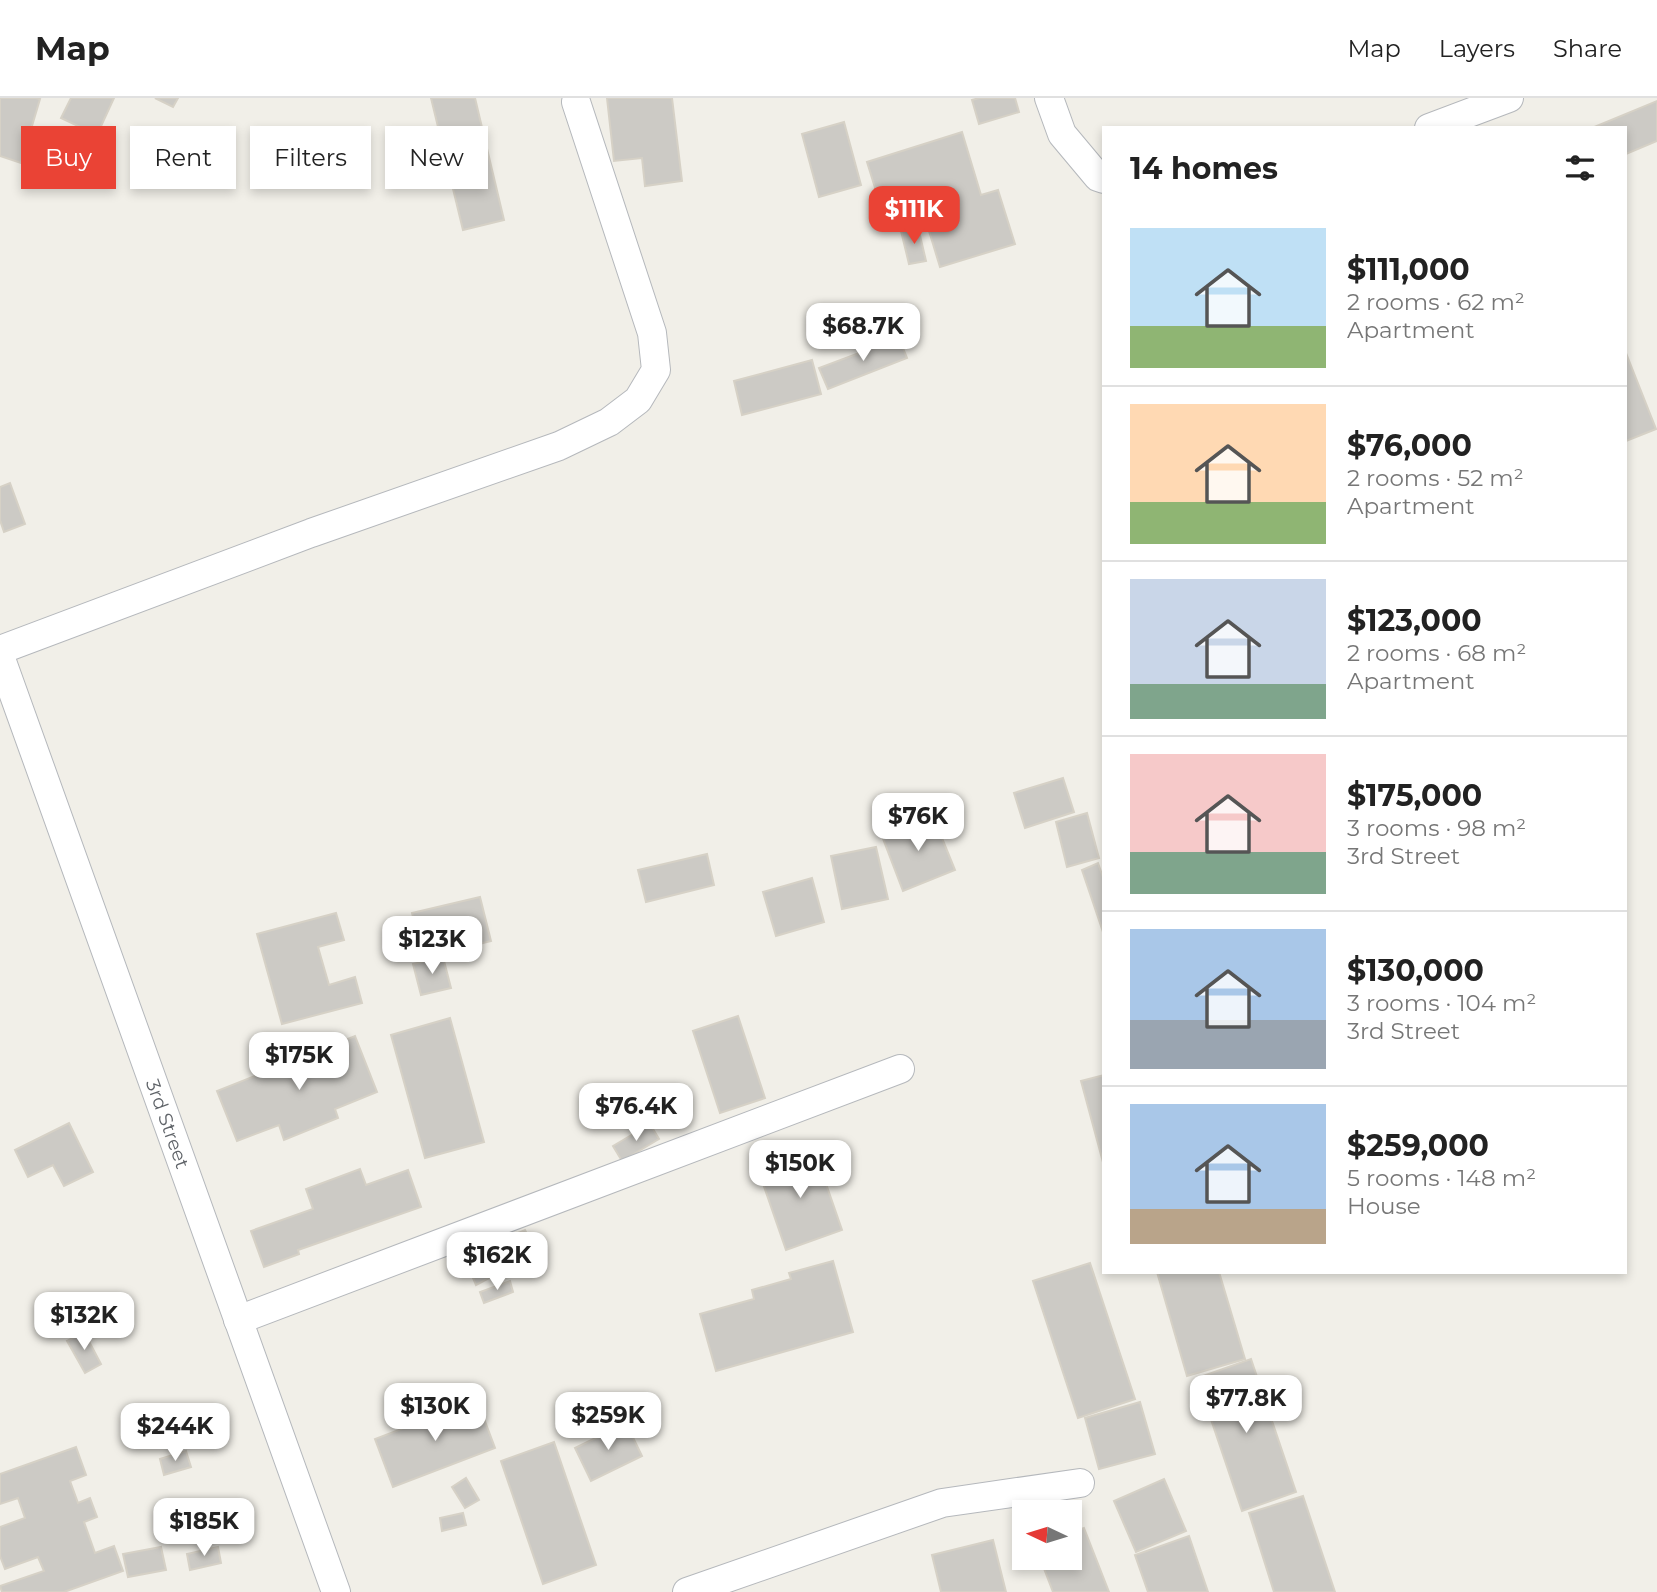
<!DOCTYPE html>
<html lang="en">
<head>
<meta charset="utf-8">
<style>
	body { margin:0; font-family:Montserrat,sans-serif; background:#f2f2f2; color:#222; height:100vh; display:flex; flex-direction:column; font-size:26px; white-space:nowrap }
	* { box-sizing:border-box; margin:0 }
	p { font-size:23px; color:#767676 }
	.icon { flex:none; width:38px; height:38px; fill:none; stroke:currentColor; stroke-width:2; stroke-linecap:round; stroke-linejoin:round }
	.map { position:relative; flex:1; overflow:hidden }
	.side { position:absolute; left:1102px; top:28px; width:525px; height:1148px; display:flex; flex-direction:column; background:#fff; border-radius:0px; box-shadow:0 4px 10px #0003 }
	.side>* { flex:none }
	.top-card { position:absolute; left:21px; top:28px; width:665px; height:63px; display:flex; gap:14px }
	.needle { width:46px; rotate:274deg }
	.controls { position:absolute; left:1012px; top:1402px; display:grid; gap:14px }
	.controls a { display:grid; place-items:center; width:70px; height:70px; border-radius:0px; background:#fff; box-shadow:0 4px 10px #0003; font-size:35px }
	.price { position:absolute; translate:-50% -60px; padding:0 16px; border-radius:14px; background:#fff; color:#222; font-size:23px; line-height:46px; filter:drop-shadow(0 2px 4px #0008) }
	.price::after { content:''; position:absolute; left:50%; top:42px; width:21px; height:16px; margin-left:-10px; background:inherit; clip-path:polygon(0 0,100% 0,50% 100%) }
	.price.current { background:#ea4335; color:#fff }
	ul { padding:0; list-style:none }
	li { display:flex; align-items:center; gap:21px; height:175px; padding:0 28px }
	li+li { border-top:2px solid #e0e0e0 }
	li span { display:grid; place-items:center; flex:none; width:196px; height:140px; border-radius:0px; color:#555 }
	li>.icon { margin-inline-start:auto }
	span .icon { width:84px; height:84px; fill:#fffc; stroke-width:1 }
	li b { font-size:30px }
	h2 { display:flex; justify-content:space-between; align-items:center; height:84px; padding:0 28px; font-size:30px }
	.chip { padding:0 24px; border-radius:0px; background:#fff; box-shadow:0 4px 10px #0003; font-size:24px; line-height:63px }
	.chip.current { background:#ea4335; color:#fff }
	header { display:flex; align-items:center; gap:42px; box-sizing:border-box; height:98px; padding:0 35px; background:#fff; border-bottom:2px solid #e0e0e0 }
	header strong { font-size:33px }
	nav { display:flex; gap:38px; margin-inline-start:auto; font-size:24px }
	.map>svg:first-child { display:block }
	.building { fill:#cccac5; stroke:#d6d1c6; stroke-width:2 }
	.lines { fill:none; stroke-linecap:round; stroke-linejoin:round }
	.minor-casing { stroke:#b5b8bc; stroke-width:30 }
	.minor { stroke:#fff; stroke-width:28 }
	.labels { text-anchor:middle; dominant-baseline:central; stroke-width:5; stroke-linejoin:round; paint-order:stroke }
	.street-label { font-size:19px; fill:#5f6368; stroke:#fff }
</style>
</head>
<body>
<header>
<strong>Map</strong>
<nav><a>Map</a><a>Layers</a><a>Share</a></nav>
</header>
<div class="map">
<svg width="1657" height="1494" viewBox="0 0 1657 1494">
	<rect width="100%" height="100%" fill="#f1efe8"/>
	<g class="building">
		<polygon points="0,0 36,0 40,1 21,65 0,58"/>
		<polygon points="71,0 114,0 97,37 61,20"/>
		<polygon points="155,0 178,0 173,9"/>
		<polygon points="431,0 475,0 504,122 463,132"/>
		<polygon points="607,0 672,0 682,83 645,88 642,60 614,63"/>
		<polygon points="979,0 1015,0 1019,14 979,26 972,2"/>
		<polygon points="1657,3 1657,43 1626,56 1626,30 1592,30"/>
		<polygon points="844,24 861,87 819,99 802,36"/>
		<polygon points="962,34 981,97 998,92 1015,146 940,169 922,110 885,122 867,64"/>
		<polygon points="918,129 926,163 909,166 901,133"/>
		<polygon points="899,240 907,260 828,291 819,270"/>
		<polygon points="1626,255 1656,331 1626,343"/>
		<polygon points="812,262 821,296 742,317 734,283"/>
		<polygon points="10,385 25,426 4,434 0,422 0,389"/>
		<polygon points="1063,680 1074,714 1025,730 1014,695"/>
		<polygon points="1087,715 1099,760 1067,769 1056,724"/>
		<polygon points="933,718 955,772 903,793 882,738"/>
		<polygon points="876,749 888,801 842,811 831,758"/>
		<polygon points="707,756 714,787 646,804 638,772"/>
		<polygon points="1098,765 1104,782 1104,837 1082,772"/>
		<polygon points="812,780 824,824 776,838 763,794"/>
		<polygon points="480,799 491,843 423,860 412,815"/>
		<polygon points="336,815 344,842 318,849 329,887 355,879 362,905 282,926 257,836"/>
		<polygon points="443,859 451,890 421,897 413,866"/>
		<polygon points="738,918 765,1000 720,1015 693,933"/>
		<polygon points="450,920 484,1044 425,1060 391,937"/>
		<polygon points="355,938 377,994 335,1011 338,1020 284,1042 279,1027 237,1043 217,993"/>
		<polygon points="1104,977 1104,1068 1081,983"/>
		<polygon points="69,1025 93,1074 64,1088 53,1067 28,1079 15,1052"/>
		<polygon points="650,1026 659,1041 622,1063 613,1048"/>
		<polygon points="814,1051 842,1132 786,1152 758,1071"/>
		<polygon points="360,1071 366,1087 408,1072 421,1109 298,1152 299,1156 264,1169 251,1133 313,1111 306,1091"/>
		<polygon points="525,1132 530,1143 466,1169 462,1158"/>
		<polygon points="833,1163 853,1234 716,1273 700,1216 754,1201 752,1192 791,1181 789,1175"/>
		<polygon points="500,1165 504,1172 476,1187 473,1180"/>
		<polygon points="1090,1165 1135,1301 1078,1320 1033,1183"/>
		<polygon points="1157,1174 1219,1174 1245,1261 1187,1278"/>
		<polygon points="510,1183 513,1194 484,1205 480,1194"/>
		<polygon points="84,1234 101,1266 85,1275 67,1243"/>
		<polygon points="1251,1261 1296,1394 1242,1413 1197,1280"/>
		<polygon points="477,1302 495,1350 393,1389 375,1341"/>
		<polygon points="1140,1304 1155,1356 1099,1371 1085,1320"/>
		<polygon points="183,1319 188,1336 174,1339 170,1322"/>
		<polygon points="626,1325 642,1358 591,1383 575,1350"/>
		<polygon points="554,1344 596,1467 543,1486 501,1363"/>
		<polygon points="76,1349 86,1377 70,1383 78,1405 90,1400 97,1419 84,1424 95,1455 114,1448 123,1473 64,1494 2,1494 0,1488 44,1473 38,1459 5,1471 0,1458 0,1429 25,1420 18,1400 0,1406 0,1376"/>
		<polygon points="186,1353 191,1369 164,1377 160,1361"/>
		<polygon points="466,1380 479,1402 465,1410 452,1389"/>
		<polygon points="1164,1381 1186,1433 1136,1454 1114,1403"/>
		<polygon points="1303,1398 1335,1494 1274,1494 1249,1415"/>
		<polygon points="463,1415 466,1427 442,1433 440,1420"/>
		<polygon points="1084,1430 1109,1494 1053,1494 1040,1460 1069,1460 1069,1435"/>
		<polygon points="1189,1438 1208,1494 1148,1494 1135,1457"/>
		<polygon points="993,1442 1006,1494 941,1494 932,1457"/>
		<polygon points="161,1449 166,1472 128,1479 123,1456"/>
		<polygon points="218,1449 221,1465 190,1472 187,1456"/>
	</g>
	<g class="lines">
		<g class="minor-casing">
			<g id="minor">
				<polyline points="1049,0 1062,36 1098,79 1104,81"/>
				<polyline points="1429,30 1509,0"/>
				<polyline points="0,552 311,435 559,348 609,324 638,302 656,272 652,235 576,4"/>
				<path id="s1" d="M0 558 336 1494"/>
				<polyline points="238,1222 900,971"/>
				<polyline points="687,1494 942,1405 1080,1385"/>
			</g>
		</g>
		<use href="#minor" class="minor"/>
	</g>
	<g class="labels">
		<g class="street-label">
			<text stroke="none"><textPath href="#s1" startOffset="497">3rd Street</textPath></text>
		</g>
	</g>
</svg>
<div class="controls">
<a><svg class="needle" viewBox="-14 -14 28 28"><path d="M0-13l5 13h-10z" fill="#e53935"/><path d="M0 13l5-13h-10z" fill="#767676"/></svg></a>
</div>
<b class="price current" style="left:914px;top:148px">$111K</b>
<b class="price" style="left:863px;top:265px">$68.7K</b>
<b class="price" style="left:918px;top:755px">$76K</b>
<b class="price" style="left:432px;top:878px">$123K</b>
<b class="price" style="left:299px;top:994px">$175K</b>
<b class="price" style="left:636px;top:1045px">$76.4K</b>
<b class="price" style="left:800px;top:1102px">$150K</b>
<b class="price" style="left:497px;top:1194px">$162K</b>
<b class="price" style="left:84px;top:1254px">$132K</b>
<b class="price" style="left:1246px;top:1337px">$77.8K</b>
<b class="price" style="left:435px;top:1345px">$130K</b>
<b class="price" style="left:608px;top:1354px">$259K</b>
<b class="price" style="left:175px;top:1365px">$244K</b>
<b class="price" style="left:204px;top:1460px">$185K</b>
<div class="top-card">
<a class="chip current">Buy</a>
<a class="chip">Rent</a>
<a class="chip">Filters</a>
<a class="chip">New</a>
</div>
<section class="side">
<h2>14 homes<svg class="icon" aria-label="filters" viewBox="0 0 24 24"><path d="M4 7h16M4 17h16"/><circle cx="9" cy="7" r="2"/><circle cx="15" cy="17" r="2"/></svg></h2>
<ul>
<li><span style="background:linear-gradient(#bfe0f5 70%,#8fb573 0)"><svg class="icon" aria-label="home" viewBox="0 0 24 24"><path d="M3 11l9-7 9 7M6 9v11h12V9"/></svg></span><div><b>$111,000</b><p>2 rooms · 62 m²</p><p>Apartment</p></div></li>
<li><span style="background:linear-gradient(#ffd9b3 70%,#8fb573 0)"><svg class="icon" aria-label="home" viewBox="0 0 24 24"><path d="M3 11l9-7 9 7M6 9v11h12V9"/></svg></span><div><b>$76,000</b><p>2 rooms · 52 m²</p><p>Apartment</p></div></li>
<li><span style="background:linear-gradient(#c9d6e8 75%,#7fa58c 0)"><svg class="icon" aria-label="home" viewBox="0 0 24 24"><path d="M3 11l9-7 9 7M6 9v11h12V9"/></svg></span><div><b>$123,000</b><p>2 rooms · 68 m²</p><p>Apartment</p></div></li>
<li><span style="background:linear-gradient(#f6c9c9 70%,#7fa58c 0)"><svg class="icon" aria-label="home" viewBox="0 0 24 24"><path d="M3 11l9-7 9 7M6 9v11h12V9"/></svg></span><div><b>$175,000</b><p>3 rooms · 98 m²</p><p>3rd Street</p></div></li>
<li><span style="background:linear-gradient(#a9c7e8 65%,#9aa5b1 0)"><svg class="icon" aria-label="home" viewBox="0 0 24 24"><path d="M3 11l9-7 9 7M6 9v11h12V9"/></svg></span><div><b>$130,000</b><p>3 rooms · 104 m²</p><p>3rd Street</p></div></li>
<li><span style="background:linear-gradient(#a9c7e8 75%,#b9a48a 0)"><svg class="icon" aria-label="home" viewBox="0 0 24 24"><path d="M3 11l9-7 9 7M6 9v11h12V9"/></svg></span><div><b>$259,000</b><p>5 rooms · 148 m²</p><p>House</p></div></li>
</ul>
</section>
</div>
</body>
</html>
